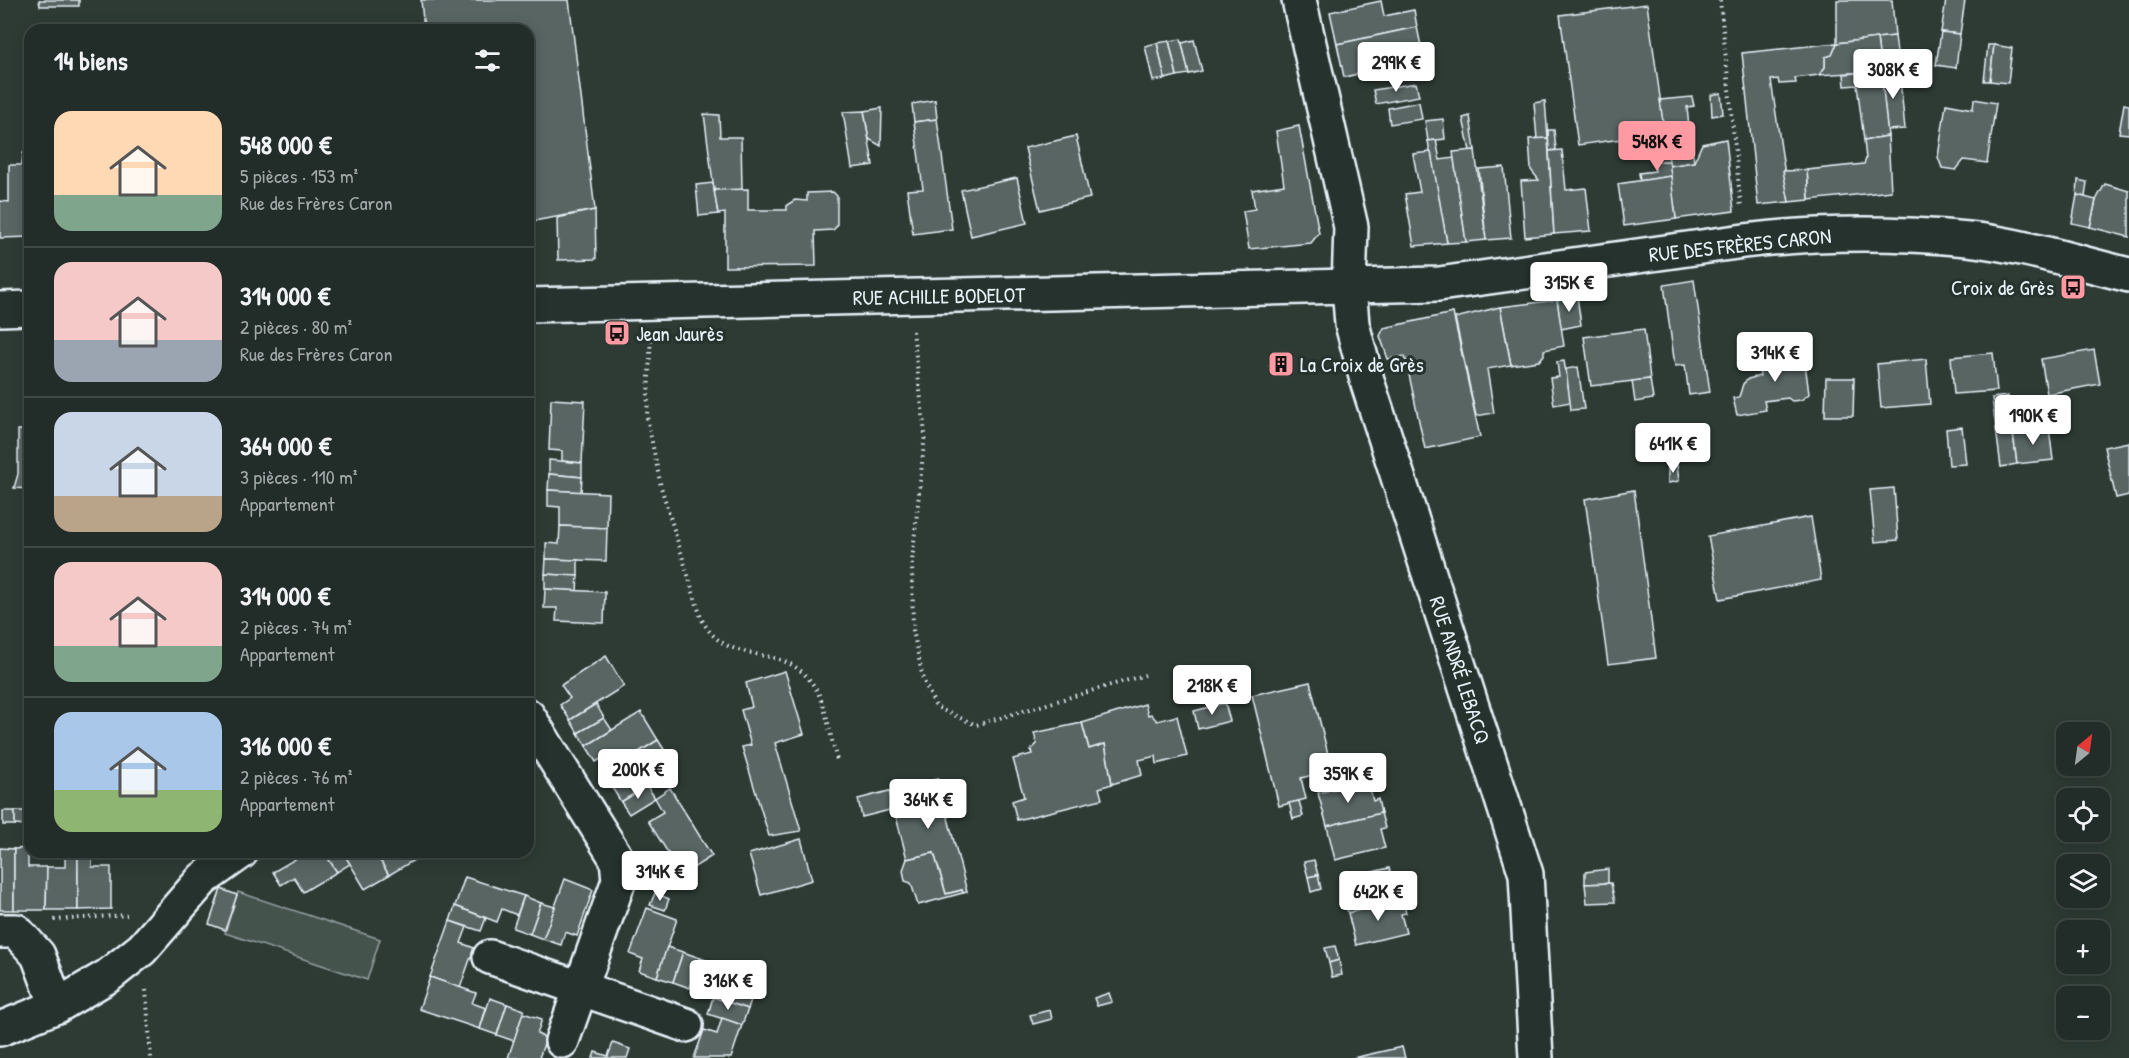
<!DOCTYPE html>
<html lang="fr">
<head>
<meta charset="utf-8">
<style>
	body { margin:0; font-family:"Patrick Hand",sans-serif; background:#2a3430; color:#f1f3f6; height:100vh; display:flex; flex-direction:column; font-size:22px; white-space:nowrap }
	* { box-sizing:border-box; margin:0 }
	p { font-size:20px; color:#a2a7a8 }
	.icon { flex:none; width:33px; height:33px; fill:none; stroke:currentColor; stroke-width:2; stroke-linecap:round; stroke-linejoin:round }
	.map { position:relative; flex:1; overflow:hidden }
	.drawer { position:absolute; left:24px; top:24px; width:510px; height:834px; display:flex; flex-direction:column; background:#222c28; border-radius:18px; box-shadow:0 3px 15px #0003,0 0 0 2px #3f4845 }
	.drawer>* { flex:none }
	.needle { width:39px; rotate:29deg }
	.buttons { position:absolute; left:2056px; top:722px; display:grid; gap:12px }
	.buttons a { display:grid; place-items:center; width:54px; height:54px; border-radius:12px; background:#222c28; box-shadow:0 3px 15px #0003,0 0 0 2px #3f4845; font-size:30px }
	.price { position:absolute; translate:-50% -51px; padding:0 14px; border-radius:6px; background:#fff; color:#222; font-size:20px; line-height:39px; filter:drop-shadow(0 2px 3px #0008) }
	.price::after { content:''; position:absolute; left:50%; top:36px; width:18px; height:14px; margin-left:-9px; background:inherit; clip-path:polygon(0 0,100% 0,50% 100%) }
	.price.active { background:#ff9aa2; color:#111 }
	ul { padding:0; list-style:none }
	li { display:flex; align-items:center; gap:18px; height:150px; padding:0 30px }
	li+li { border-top:2px solid #3f4845 }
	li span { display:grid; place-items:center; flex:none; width:168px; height:120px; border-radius:18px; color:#555 }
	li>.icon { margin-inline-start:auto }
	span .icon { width:72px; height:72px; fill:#fffc; stroke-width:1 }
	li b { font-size:26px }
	h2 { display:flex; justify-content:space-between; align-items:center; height:72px; padding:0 30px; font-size:26px }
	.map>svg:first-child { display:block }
	.green { fill:#45524e; stroke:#96a2a3; stroke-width:1.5 }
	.building { fill:#596563; stroke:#e8f1f8; stroke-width:1.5 }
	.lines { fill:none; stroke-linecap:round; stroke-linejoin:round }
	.street-casing { stroke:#e8f1f8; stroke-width:38 }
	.secondary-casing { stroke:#e8f1f8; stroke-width:38 }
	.primary-casing { stroke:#e8f1f8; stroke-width:38 }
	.path { stroke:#e8f1f8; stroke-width:4; stroke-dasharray:1.5 4.5; stroke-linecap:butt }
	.street { stroke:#26332d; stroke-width:33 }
	.secondary { stroke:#26332d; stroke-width:33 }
	.primary { stroke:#26332d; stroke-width:33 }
	.labels { text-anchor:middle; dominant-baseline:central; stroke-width:6; stroke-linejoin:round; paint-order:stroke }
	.street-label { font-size:21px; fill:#e8f1f8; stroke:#26332d }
	.poi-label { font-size:21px; fill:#e8f1f8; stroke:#26332d; text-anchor:start }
</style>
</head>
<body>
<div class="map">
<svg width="2129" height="1058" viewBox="0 0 2129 1058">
	<rect width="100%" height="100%" fill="#2e3b35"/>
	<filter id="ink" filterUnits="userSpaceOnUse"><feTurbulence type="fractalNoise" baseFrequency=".0167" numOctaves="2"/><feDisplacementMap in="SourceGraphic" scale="12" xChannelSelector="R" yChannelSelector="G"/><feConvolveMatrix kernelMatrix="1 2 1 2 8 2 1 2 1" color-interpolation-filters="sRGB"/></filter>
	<g filter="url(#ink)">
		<polygon class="green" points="238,892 380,939 367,980 225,933"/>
		<g class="building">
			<polygon points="39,0 79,0 79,6 40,6"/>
			<polygon points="421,0 569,0 595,210 528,222 528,30 424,30"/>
			<polygon points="1837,0 1892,0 1895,36 1837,43"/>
			<polygon points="1946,0 1965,0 1960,34 1941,32"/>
			<polygon points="1381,1 1384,16 1414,10 1417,27 1337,44 1330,12"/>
			<polygon points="1647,4 1665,133 1578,145 1560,15"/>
			<polygon points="1417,27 1421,46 1391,51 1395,66 1344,77 1337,44"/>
			<polygon points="1941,32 1960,34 1956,68 1936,65"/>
			<polygon points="1895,36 1899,69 1881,71 1877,38"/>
			<polygon points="1877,38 1881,71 1819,75 1825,67 1825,57 1832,55 1837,43"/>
			<polygon points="1181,39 1189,74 1177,76 1169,41"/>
			<polygon points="1194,40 1202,71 1189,74 1182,43"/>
			<polygon points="1169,41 1177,76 1165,79 1157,43"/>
			<polygon points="1157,43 1165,79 1153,81 1145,46"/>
			<polygon points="1837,43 1832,55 1825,57 1825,67 1819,75 1795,78 1796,83 1779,84 1778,79 1771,80 1789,202 1758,205 1742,53"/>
			<polygon points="1988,45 1994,45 1990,81 1984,81"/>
			<polygon points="1994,45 2012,48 2008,83 1990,81"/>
			<polygon points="1899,69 1905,129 1887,130 1881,71"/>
			<polygon points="1881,71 1888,136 1864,140 1857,85 1845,86 1844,74"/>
			<polygon points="1416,83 1419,96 1376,104 1373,90"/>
			<polygon points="1721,93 1723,114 1712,116 1711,95"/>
			<polygon points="1692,97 1694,106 1687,107 1689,128 1664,130 1660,100"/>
			<polygon points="1974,99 1996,103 1987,163 1964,160 1956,170 1942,168 1938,157 1946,104 1973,109"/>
			<polygon points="935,100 937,119 914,122 912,104"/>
			<polygon points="1545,101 1548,138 1537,139 1534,103"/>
			<polygon points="1419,102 1422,119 1390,124 1388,108"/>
			<polygon points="2124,104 2129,105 2129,134 2119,133"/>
			<polygon points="882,108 881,146 869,139 864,111"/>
			<polygon points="864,111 873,165 852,168 843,112"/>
			<polygon points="704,114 719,115 720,137 741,137 742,190 714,190"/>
			<polygon points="1470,116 1475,150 1470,151 1463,118"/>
			<polygon points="937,119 952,229 913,234 907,190 923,189 914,122"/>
			<polygon points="1443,119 1445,139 1428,141 1425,121"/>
			<polygon points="1299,126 1319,233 1311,243 1249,249 1243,211 1255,209 1252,190 1284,185 1276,131"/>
			<polygon points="1689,128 1694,162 1669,166 1664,130"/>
			<polygon points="1548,130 1554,130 1556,150 1549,151"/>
			<polygon points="1665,133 1669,161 1654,162 1650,135"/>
			<polygon points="1076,136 1090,198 1040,210 1025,148"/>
			<polygon points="1888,136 1891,191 1809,200 1807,170 1864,164 1866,159 1864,140"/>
			<polygon points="1548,138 1554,234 1525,237 1521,181 1539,180 1531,170 1529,139"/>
			<polygon points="1726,139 1734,211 1676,219 1669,166 1694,162 1702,144"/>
			<polygon points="1436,140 1440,160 1454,158 1466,242 1447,243 1428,141"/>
			<polygon points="1475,150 1486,240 1466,242 1453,152"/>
			<polygon points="1562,150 1566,190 1586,188 1591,231 1554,234 1549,151"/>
			<polygon points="1431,152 1447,243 1414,246 1405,194 1420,192 1413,154"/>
			<polygon points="23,153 30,153 30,237 0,238 0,201 9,202 9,165 22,165"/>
			<polygon points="1669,161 1671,176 1640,181 1639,173 1655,171 1654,162"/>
			<polygon points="1504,167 1511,238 1486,240 1479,169"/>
			<polygon points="1807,170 1809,200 1789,202 1783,171"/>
			<polygon points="1671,176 1676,219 1624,226 1618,184"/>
			<polygon points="1017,178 1027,223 971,236 961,190"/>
			<polygon points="2078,180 2087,182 2085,197 2077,195"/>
			<polygon points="713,183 718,214 699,216 696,185"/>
			<polygon points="2105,184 2129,191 2129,237 2090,227 2096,200"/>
			<polygon points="748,189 748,210 787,210 787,205 795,200 807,201 807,193 833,192 837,196 837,226 833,230 815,231 816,266 725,267 725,213 718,214 714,190"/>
			<polygon points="2077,195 2096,200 2090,227 2072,223"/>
			<polygon points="595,210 596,259 558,260 557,218"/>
			<polygon points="1694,280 1710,392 1689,395 1685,365 1675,366 1664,285"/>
			<polygon points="1577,296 1581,325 1561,329 1557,300"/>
			<polygon points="1557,300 1564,346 1544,350 1544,355 1539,361 1511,365 1500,307"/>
			<polygon points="1500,307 1511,365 1487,369 1494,413 1476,416 1455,318"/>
			<polygon points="1453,313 1480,437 1425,449 1405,356 1388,359 1380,336 1384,328"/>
			<polygon points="1644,329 1650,379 1591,386 1584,337"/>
			<polygon points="1803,348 1809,394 1801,400 1792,401 1788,398 1764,401 1766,410 1737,415 1733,398 1739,397 1743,384 1748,379 1760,376 1758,362 1779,359 1779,352"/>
			<polygon points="2094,350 2100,384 2047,394 2041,359"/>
			<polygon points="1279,352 1292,361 1282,375 1269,366"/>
			<polygon points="1993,353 1997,391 1954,394 1951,357"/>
			<polygon points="1926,359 1930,404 1881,408 1877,364"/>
			<polygon points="1564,361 1571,402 1554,405 1550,378 1559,377 1557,362"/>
			<polygon points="1578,367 1584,409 1571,410 1566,369"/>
			<polygon points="1826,378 1854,378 1853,416 1825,416"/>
			<polygon points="1650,379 1653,399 1635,402 1632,381"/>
			<polygon points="2008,396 2017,464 2001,467 1992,398"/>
			<polygon points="551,399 585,401 582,463 562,461 562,451 549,450"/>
			<polygon points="1962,427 1966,464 1949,465 1946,429"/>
			<polygon points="2049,428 2053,460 2017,464 2013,432"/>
			<polygon points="18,430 30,430 30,489 14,488 18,474"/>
			<polygon points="2129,442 2129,495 2116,498 2104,447"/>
			<polygon points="549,460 582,463 582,477 549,474"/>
			<polygon points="1677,465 1679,481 1668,483 1668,466"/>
			<polygon points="549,474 582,477 581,492 548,490"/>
			<polygon points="1894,488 1898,540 1875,542 1870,490"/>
			<polygon points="548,490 608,493 607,528 560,526 560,507 548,506"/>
			<polygon points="1634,490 1656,658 1608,664 1585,499"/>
			<polygon points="1811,517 1821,580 1720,599 1708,536"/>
			<polygon points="560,526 607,528 606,561 546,559 546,543 559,544"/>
			<polygon points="546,559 578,560 578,576 545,574"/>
			<polygon points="545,574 578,576 577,591 545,589"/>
			<polygon points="545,589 605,592 604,623 556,621 557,608 544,608"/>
			<polygon points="606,656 624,686 570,720 560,705 570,698 561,685"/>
			<polygon points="785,671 804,734 775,743 801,831 769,836 742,747 751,745 741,710 752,707 746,683"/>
			<polygon points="1310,682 1332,770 1301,778 1306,799 1279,806 1252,695"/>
			<polygon points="1225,703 1230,721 1198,729 1194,711"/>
			<polygon points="596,704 604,718 578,733 570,720"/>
			<polygon points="1145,704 1148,715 1151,714 1157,721 1177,716 1187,756 1157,764 1156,756 1139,760 1142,775 1112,784 1105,744 1089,749 1082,723"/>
			<polygon points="641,712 658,740 612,769 604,757 596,762 586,746"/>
			<polygon points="604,718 612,730 586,746 578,733"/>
			<polygon points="1082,723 1089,749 1105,744 1112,784 1099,788 1102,799 1017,820 1012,801 1024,797 1013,759 1032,754 1031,750 1037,744 1034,733"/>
			<polygon points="658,740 676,768 621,802 611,786 619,780 612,769"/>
			<polygon points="938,779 967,892 963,893 962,890 946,894 934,853 907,859 894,809 889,791"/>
			<polygon points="1368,781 1373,801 1378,799 1381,813 1327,826 1318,793"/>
			<polygon points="647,786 655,798 629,814 621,802"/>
			<polygon points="670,788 712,856 682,875 648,821 663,812 655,798"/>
			<polygon points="889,791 894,809 862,817 858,799"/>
			<polygon points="1299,801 1303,816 1293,819 1289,803"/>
			<rect x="3" y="811" width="12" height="14"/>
			<polygon points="15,811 28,811 27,826 15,825"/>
			<polygon points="1381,813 1385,828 1380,829 1385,848 1335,860 1327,826"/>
			<polygon points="801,839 812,880 761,895 749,854"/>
			<polygon points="0,848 14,849 14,910 0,910"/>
			<polygon points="28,848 28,867 47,867 46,910 14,910 14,849"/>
			<polygon points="65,852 78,852 78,910 46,910 47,867 65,867"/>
			<polygon points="78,852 92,852 92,867 111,867 111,909 78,910"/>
			<polygon points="307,852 324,852 337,872 303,892 294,877 281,885 273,872"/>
			<polygon points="324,852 343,852 350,864 337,872"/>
			<polygon points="343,852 375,852 389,875 365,889"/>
			<polygon points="375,852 416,852 419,857 389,875"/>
			<polygon points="934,853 946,894 962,890 963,893 918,905 911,883 905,881 903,870 907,859"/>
			<polygon points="1314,860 1318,875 1308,877 1304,862"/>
			<polygon points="1389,868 1394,886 1399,885 1403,899 1348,913 1340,880"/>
			<polygon points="1608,869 1608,883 1585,884 1585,872"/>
			<polygon points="1318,875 1321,889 1311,892 1308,877"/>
			<polygon points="465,877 524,896 517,915 502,909 497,922 455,906"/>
			<polygon points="565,879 593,890 577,936 565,932 561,945 543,939"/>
			<polygon points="1611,883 1615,902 1587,903 1585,884"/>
			<polygon points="221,889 237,895 225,930 209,924"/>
			<polygon points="655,893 669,899 665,910 650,905"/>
			<polygon points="524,896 541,903 530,934 513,928"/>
			<polygon points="1403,899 1406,913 1401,914 1406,933 1356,945 1348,913"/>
			<polygon points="541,903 555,907 543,939 530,934"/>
			<polygon points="455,906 486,918 481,931 450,921"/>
			<polygon points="647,908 677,919 657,977 639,971 643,959 630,954"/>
			<polygon points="450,921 467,927 461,943 474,948 460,988 430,977"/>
			<polygon points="1335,946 1339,960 1329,963 1325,948"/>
			<polygon points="667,947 683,952 673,982 657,977"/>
			<polygon points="683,952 700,958 690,988 673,982"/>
			<polygon points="700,958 758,978 748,1009 702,993 706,979 694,975"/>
			<polygon points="1339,960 1342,975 1332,977 1329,963"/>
			<polygon points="430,977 476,993 472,1003 486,1008 480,1029 419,1009"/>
			<polygon points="1109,993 1112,1002 1097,1006 1094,998"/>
			<polygon points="713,997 748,1009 742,1025 708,1014"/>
			<polygon points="490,998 507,1004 497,1035 480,1029"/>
			<polygon points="507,1004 524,1010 514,1041 497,1035"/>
			<polygon points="1050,1010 1052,1019 1033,1024 1030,1015"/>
			<polygon points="523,1013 542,1019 537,1034 546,1038 539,1058 508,1058"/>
			<polygon points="722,1018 742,1025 731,1058 694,1058 704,1030 717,1034"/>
			<polygon points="613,1043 630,1049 627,1058 593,1058 595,1052 608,1056"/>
			<polygon points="1402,1047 1405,1058 1353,1058"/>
		</g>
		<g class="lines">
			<g class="street-casing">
				<g id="street">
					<polyline points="528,716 617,859 619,880 562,1041"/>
					<polyline points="0,931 16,931 38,955 57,1006"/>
					<polyline points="490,957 686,1025"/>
					<polyline points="0,1029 57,1006 108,976 142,949 203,879 241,852"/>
				</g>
			</g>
			<g class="secondary-casing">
				<polyline id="secondary" points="1299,0 1351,227 1349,287 1352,324 1368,384 1526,874 1536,1058"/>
			</g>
			<g class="primary-casing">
				<g id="primary">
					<path d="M528 305 1439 284 1744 241C1819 232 1894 232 1968 239 2022 245 2076 262 2129 275"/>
					<polyline points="0,309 30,308"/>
				</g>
			</g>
			<g class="path">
				<polyline points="1720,0 1741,208"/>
				<polyline points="913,331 925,434 912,562 913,630 923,679 936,707 976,725 1145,675"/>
				<path d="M651 334 647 417 661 487 701 618C704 623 707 629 711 633 742 668 793 639 820 697 828 716 831 740 837 760"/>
				<polyline points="54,920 127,915"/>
				<polyline points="146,990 151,1058"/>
			</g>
			<use href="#street" class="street"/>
			<use href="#secondary" class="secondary"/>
			<use href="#primary" class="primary"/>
		</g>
	</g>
	<defs>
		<g id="bus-square" transform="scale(1.35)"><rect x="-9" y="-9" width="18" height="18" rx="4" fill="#ff9aa2" stroke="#26332d"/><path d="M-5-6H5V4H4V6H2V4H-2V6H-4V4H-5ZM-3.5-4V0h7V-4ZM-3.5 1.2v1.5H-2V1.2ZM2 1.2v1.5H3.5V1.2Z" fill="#111"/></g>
		<g id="building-square" transform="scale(1.35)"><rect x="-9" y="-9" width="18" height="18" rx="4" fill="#ff9aa2" stroke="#26332d"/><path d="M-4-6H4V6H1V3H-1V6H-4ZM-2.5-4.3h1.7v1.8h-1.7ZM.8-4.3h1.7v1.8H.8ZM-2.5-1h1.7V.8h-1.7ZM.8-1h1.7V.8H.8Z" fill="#111"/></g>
	</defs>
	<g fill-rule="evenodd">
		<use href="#bus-square" x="2073" y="287"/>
		<use href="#bus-square" x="617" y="333"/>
		<use href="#building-square" x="1281" y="364"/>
	</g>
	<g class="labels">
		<g class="street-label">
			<text transform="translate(1740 245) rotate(-6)">RUE DES FRÈRES CARON</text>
			<text transform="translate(939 296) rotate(-1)">RUE ACHILLE BODELOT</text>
			<text transform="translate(1460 670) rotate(72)">RUE ANDRÉ LEBACQ</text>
		</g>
		<g class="poi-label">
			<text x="2054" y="287" text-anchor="end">Croix de Grès</text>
			<text x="636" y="333">Jean Jaurès</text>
			<text x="1300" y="364">La Croix de Grès</text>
		</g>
	</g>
</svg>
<div class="buttons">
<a><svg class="needle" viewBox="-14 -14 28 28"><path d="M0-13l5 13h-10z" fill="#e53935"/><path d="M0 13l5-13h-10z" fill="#a2a7a8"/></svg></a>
<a><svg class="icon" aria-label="locate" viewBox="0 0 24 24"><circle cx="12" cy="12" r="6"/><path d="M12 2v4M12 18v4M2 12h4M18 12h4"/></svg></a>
<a><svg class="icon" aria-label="layers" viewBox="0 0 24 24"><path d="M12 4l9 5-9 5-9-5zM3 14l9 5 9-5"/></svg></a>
<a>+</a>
<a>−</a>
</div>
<b class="price" style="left:1396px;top:93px">299K €</b>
<b class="price" style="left:1893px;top:100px">308K €</b>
<b class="price active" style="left:1657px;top:172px">548K €</b>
<b class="price" style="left:1569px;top:313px">315K €</b>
<b class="price" style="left:1775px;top:383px">314K €</b>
<b class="price" style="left:2033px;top:446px">190K €</b>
<b class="price" style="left:1673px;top:474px">641K €</b>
<b class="price" style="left:1212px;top:716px">218K €</b>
<b class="price" style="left:638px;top:800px">200K €</b>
<b class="price" style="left:1348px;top:804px">359K €</b>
<b class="price" style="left:928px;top:830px">364K €</b>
<b class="price" style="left:660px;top:902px">314K €</b>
<b class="price" style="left:1378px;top:922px">642K €</b>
<b class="price" style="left:728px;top:1011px">316K €</b>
<section class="drawer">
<h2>14 biens<svg class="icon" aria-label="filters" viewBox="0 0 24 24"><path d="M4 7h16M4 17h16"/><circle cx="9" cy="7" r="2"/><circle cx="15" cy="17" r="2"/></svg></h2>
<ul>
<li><span style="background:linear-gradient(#ffd9b3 70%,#7fa58c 0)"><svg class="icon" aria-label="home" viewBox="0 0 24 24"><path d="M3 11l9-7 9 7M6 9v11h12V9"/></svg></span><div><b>548 000 €</b><p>5 pièces · 153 m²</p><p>Rue des Frères Caron</p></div></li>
<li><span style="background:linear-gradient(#f6c9c9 65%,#9aa5b1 0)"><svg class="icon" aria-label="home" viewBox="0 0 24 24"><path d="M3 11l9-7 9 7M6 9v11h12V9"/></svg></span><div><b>314 000 €</b><p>2 pièces · 80 m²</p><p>Rue des Frères Caron</p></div></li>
<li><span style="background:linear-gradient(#c9d6e8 70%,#b9a48a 0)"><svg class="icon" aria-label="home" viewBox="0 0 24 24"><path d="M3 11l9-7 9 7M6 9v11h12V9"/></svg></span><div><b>364 000 €</b><p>3 pièces · 110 m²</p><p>Appartement</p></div></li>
<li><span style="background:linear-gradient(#f6c9c9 70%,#7fa58c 0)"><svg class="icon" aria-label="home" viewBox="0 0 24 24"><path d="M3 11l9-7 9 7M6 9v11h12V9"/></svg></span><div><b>314 000 €</b><p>2 pièces · 74 m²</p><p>Appartement</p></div></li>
<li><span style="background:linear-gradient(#a9c7e8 65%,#8fb573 0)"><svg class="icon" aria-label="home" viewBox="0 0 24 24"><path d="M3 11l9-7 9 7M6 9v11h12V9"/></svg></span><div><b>316 000 €</b><p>2 pièces · 76 m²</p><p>Appartement</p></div></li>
</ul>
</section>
</div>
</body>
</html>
